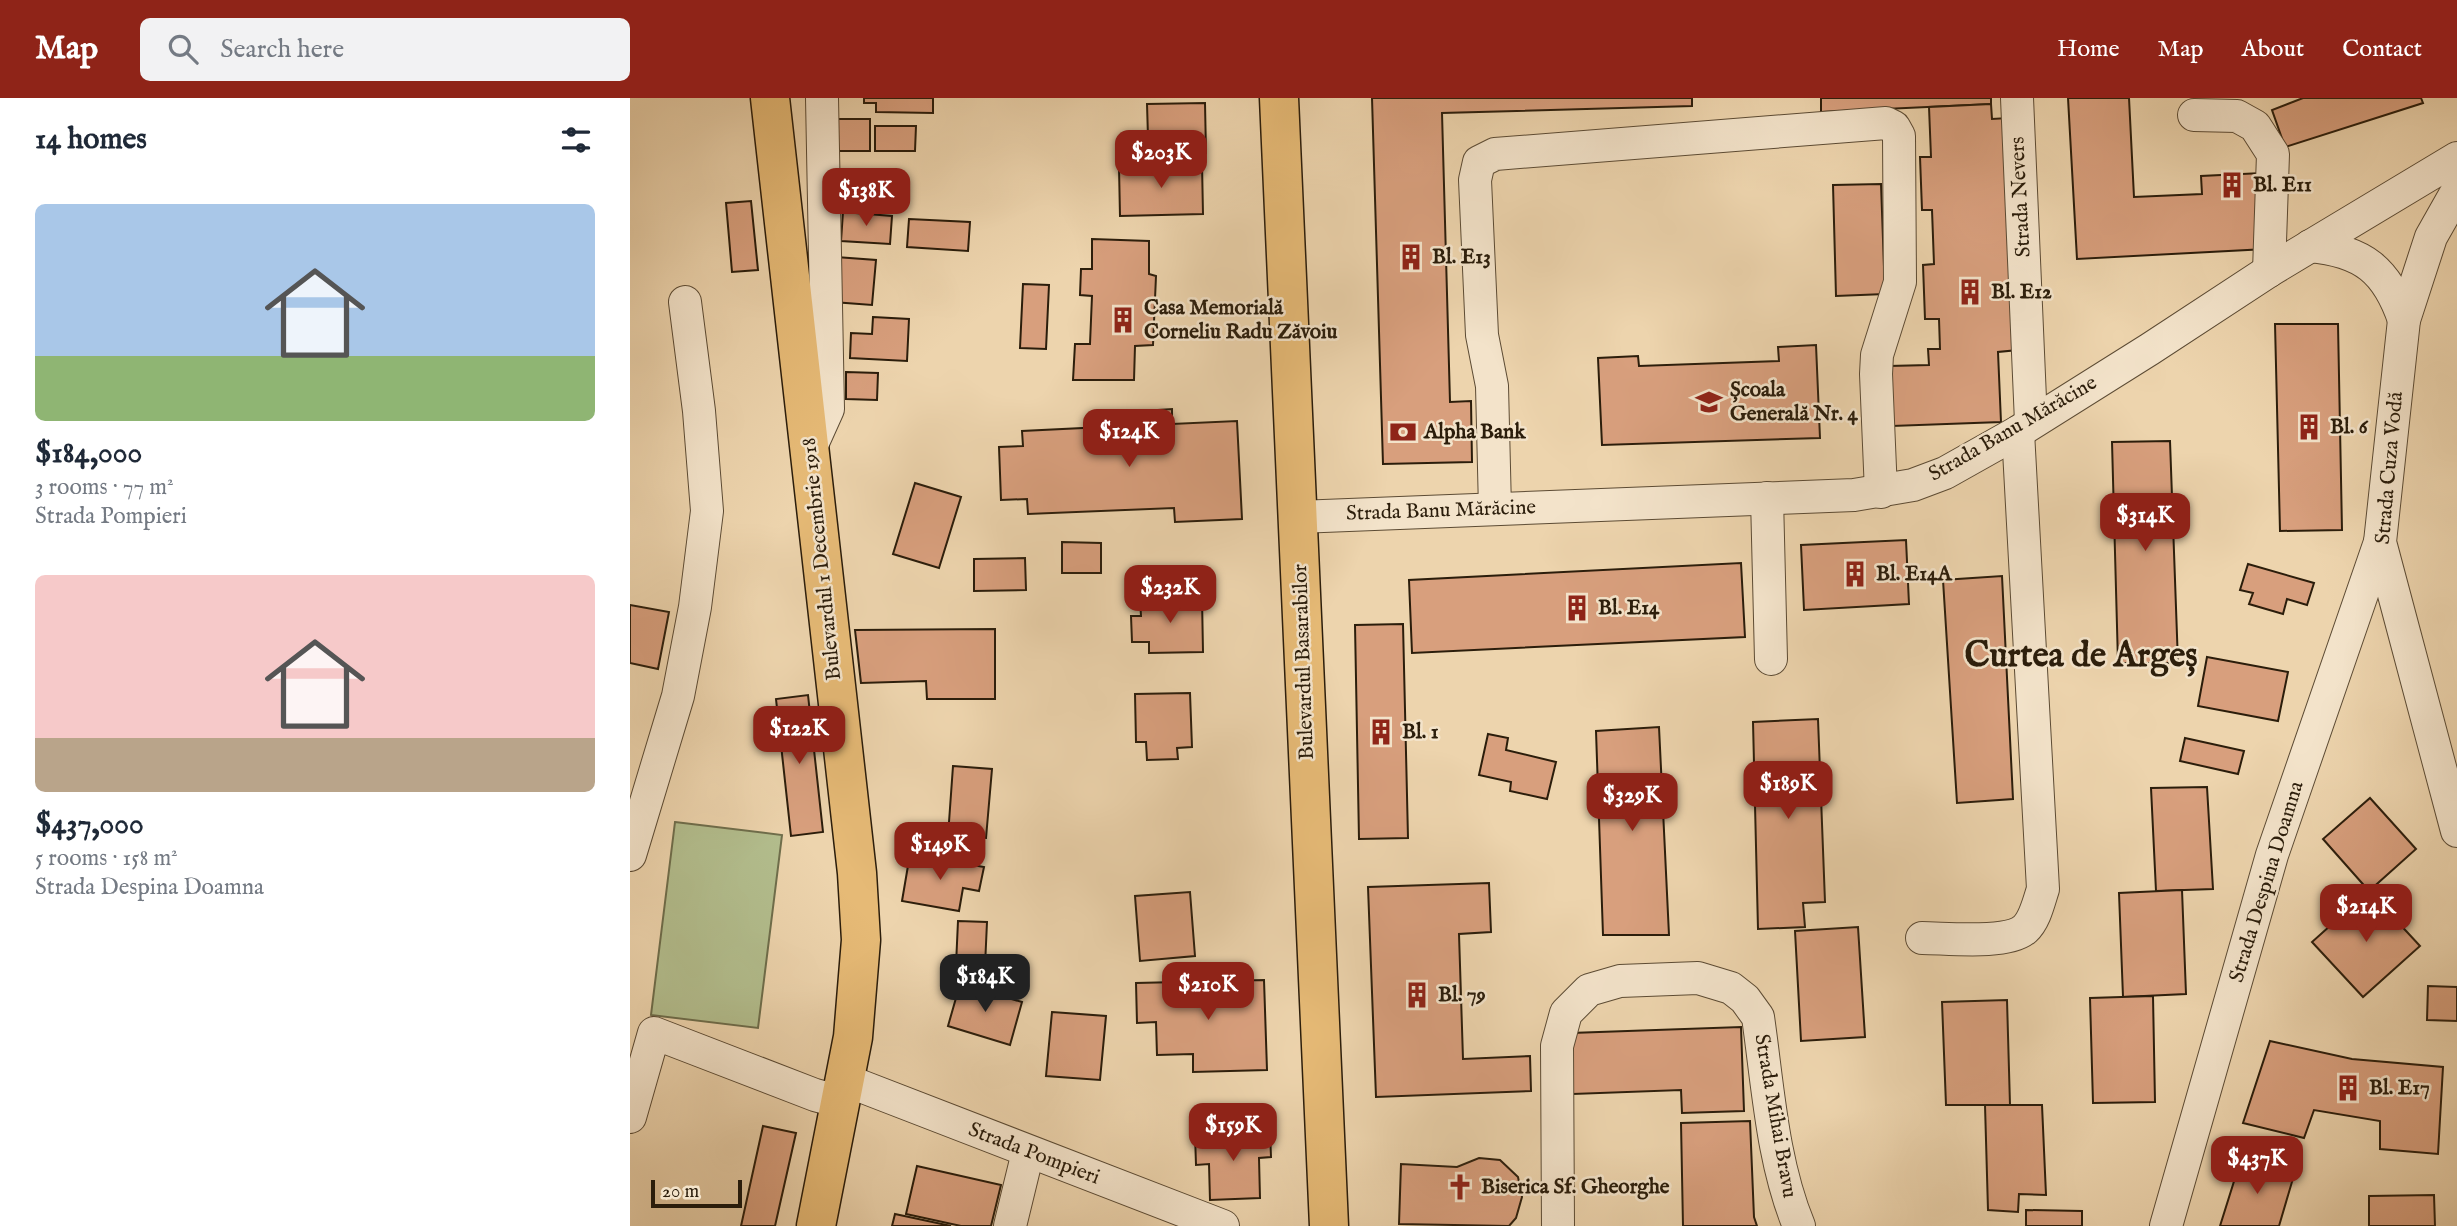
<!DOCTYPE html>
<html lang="en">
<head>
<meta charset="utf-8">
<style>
	body { margin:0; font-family:"IM FELL English",serif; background:#f2f2f3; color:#1f2937; height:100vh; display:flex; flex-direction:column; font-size:26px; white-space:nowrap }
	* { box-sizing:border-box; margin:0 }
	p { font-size:23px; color:#747a83 }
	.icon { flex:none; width:38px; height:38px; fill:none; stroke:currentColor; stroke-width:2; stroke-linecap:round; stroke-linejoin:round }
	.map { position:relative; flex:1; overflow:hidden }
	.side { display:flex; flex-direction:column; background:#fff; width:630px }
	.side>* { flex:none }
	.scale { position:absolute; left:21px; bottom:18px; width:91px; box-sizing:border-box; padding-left:7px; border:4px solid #2b1d0b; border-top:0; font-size:19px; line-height:24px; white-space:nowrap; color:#2b1d0b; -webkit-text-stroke:5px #f3e3ca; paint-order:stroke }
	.price { position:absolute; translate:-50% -60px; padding:0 16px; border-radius:14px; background:#8f2418; color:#fff; font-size:23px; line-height:46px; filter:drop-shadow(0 2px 4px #0008) }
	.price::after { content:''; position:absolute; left:50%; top:42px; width:21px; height:16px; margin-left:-10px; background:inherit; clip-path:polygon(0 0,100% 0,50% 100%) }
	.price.active { background:#222; color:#fff }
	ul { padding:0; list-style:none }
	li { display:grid; align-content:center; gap:14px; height:371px; padding:0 35px }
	li span { display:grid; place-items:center; height:217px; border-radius:10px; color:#555 }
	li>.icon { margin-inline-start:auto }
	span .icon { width:126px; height:126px; fill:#fffc; stroke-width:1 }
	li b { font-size:30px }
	h2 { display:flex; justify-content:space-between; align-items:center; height:84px; padding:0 35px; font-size:30px }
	header { display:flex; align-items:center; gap:42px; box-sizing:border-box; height:98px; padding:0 35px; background:#8f2418; color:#fff }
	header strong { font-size:33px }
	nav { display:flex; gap:38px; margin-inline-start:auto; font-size:24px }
	.search { width:490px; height:63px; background:#f2f2f3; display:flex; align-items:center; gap:18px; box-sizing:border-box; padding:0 24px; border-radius:10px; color:#747a83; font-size:26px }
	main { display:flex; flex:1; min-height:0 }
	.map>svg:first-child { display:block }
	.green { fill:#b3be8e; stroke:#6f6e4c; stroke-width:2 }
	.building { fill:#d89f7d; stroke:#2b1d0b; stroke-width:2 }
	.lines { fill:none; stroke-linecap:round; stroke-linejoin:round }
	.minor-casing { stroke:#5c4b34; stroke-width:34 }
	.major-casing { stroke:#2b1d0b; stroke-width:41 }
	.minor { stroke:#f3e3ca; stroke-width:32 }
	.major { stroke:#e6ba76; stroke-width:38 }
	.labels { text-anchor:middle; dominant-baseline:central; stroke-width:5; stroke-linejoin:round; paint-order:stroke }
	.poi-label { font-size:21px; font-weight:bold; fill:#2b1d0b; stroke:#f3e3ca; text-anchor:start }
	.street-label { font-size:21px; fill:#2b1d0b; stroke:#f3e3ca }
	.town-label { font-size:35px; font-weight:bold; fill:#2b1d0b; stroke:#f3e3ca }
</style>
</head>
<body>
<header>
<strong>Map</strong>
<div class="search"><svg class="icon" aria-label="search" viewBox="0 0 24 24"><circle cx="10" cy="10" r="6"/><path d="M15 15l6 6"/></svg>Search here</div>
<nav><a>Home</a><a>Map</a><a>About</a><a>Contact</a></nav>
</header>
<main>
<section class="side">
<h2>14 homes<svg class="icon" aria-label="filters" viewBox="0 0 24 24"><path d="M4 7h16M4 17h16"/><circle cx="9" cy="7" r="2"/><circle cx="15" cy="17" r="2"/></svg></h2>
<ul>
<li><span style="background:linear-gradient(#a9c7e8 70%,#8fb573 0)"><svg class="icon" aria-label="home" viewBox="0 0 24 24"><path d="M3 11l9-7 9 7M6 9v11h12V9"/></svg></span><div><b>$184,000</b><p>3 rooms · 77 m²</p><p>Strada Pompieri</p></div></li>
<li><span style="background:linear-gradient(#f6c9c9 75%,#b9a48a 0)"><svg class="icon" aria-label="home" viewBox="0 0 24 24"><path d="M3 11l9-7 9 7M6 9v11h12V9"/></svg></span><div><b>$437,000</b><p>5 rooms · 158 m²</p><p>Strada Despina Doamna</p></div></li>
</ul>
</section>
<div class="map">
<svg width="1827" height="1128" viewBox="0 0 1827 1128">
	<rect width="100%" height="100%" fill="#edd4ad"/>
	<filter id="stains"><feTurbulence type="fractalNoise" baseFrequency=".00286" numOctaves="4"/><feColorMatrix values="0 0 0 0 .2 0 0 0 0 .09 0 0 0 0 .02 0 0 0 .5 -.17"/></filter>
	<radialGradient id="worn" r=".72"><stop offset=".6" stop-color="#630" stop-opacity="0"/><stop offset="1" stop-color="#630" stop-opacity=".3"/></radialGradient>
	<polygon class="green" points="45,724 152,737 128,930 21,917"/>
	<g class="building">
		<polygon points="234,0 303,0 303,15 246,14 246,5 234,5"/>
		<polygon points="742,0 1062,0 1062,8 812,15 820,304 841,303 842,364 753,366"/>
		<polygon points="1191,0 1361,0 1361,6 1191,14"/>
		<polygon points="1438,0 1499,0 1504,99 1572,96 1571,78 1632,75 1636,151 1447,161"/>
		<polygon points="1673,0 1791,0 1793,5 1655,49 1642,12"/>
		<polygon points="575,5 576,55 528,55 528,39 518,39 517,6"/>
		<polygon points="1361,6 1362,21 1378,20 1388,252 1368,254 1371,324 1262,328 1259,268 1299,267 1298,251 1310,251 1309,221 1295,221 1293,167 1304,166 1302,112 1292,112 1290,59 1301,59 1299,9"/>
		<rect x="203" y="21" width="37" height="32"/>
		<polygon points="245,28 286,28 285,53 245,53"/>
		<polygon points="572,66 573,116 490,118 489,69"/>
		<polygon points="206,79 253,81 251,107 204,105"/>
		<polygon points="1251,86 1255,196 1206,198 1203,87"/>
		<polygon points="121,103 128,172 102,174 96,105"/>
		<polygon points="213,114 262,118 260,146 211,143"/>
		<polygon points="279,121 340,124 338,153 277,149"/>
		<polygon points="462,141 519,143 519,176 526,178 523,247 505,248 504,282 443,282 445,246 460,246 462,198 450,197 451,171 462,171"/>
		<polygon points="206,159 246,162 242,207 203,204"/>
		<polygon points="393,186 419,187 416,251 390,250"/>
		<polygon points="243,219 279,221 277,263 220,260 221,235 242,236"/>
		<polygon points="1645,226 1708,226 1712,432 1650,433"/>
		<polygon points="1186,247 1190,340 972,347 968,260 1008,258 1009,268 1149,263 1148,249"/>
		<polygon points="216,274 248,275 247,302 216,301"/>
		<polygon points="542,311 542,326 607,323 612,421 545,424 544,410 398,416 397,401 371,402 369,349 393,348 392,333 514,327 513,313"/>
		<polygon points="1540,343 1548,565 1488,565 1482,344"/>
		<polygon points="285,385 331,399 309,470 263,456"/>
		<polygon points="1276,442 1279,506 1174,512 1171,447"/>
		<polygon points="432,444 471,445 471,475 432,475"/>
		<polygon points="395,460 396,492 344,493 344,461"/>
		<polygon points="1111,465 1115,539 782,555 779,482"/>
		<polygon points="1618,466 1684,485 1677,507 1657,501 1653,516 1619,506 1623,495 1610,492"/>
		<polygon points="1372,478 1383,701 1327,705 1313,482"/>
		<polygon points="572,500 573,554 519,555 519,544 502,544 501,518 511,518 510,501"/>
		<polygon points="0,507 39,514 28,571 0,565"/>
		<polygon points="773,526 778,740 729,741 725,527"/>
		<polygon points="365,531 365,601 297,601 296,583 231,585 225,532"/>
		<polygon points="1577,559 1658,574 1648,623 1568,608"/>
		<polygon points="560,595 562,649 547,650 548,661 517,662 516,644 506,644 505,596"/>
		<polygon points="178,597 193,734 161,738 146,601"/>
		<polygon points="1188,621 1195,804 1173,805 1175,829 1128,831 1123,624"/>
		<polygon points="1029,629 1039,837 973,837 966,633"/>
		<polygon points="858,636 878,640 876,652 926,664 917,701 880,693 881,684 849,677"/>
		<polygon points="1555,640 1614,653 1608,676 1550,663"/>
		<polygon points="323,668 362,671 356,740 318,738"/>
		<polygon points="1577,689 1583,791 1526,793 1521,690"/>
		<polygon points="1740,700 1786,751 1739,793 1693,741"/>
		<polygon points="280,756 354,769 349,793 333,790 329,813 272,803"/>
		<polygon points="859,785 861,834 829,836 833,961 900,958 901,993 746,999 738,789"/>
		<polygon points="1552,792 1556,896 1493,899 1489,795"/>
		<polygon points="1739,793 1790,848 1733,899 1682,844"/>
		<polygon points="560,794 565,858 510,863 505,798"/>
		<polygon points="328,823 357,824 355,868 326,867"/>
		<polygon points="1228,829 1235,939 1171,943 1165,833"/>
		<polygon points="634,882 637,972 563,974 563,956 527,957 526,924 507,925 506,885"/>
		<polygon points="330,886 392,904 380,947 318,928"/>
		<polygon points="1798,888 1827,889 1827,923 1797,922"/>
		<polygon points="1523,898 1525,1004 1463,1005 1460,900"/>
		<polygon points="1377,902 1380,1007 1316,1007 1312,904"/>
		<polygon points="422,914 476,918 470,982 416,978"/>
		<polygon points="1111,929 1114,1013 1052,1015 1051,992 943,996 941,935"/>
		<polygon points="1640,943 1722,961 1813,969 1808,1056 1750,1051 1750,1023 1684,1012 1674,1040 1613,1025"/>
		<polygon points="1355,1007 1412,1007 1416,1097 1389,1096 1388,1114 1358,1112"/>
		<polygon points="1120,1023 1124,1119 1127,1128 1053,1128 1051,1025"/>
		<polygon points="133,1028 166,1035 145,1128 111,1128"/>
		<polygon points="640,1034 641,1059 629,1060 630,1100 580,1102 579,1066 566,1067 565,1036"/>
		<polygon points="849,1060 870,1062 888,1079 892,1099 886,1120 879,1128 769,1126 771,1066 827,1069"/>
		<polygon points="1611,1061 1664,1077 1649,1128 1590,1128"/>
		<polygon points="287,1068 371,1087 361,1128 331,1128 276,1116"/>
		<polygon points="1804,1097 1805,1128 1739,1128 1739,1098"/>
		<polygon points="1396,1112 1452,1113 1452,1128 1396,1128"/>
		<polygon points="265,1116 321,1128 262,1128"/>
	</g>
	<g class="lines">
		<g class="minor-casing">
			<g id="minor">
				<polyline points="1387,0 1401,324"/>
				<polyline points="1564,17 1607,18 1625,28 1643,56 1639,173"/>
				<polyline points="1827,93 1801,139 1774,222 1750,444 1827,733"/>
				<path d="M1680 148C1733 153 1757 172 1774 222"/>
				<polyline points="180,351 198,311 192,0"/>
				<polyline points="1137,400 1141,561"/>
				<polyline points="865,411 862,288 852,237 845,82 849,64 865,56 1256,25 1264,29 1269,38 1270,184 1247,257 1246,276 1251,394"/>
				<polyline points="668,419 1224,397 1283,387 1315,375 1388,334 1520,251 1639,173 1827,60"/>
				<polyline points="0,757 48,598 65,509 77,413 69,313 55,204"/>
				<path d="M1292 840C1316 840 1377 847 1395 831 1405 822 1409 803 1413 791L1388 334"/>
				<polyline points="215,982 593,1128"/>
				<polyline points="0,1019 24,935 185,997 211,1004"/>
				<polyline points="380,1128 398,1054"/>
				<path d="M928 1128 927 948 936 915 959 892 990 883 1068 880 1101 890 1115 901 1128 919C1138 988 1142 1063 1169 1128"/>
				<polyline points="1536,1128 1642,757 1750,444"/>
			</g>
		</g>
		<g class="major-casing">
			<g id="major">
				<polyline points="140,0 227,775 231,842 223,939 186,1128"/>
				<polyline points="649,0 699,1128"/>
			</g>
		</g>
		<use href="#minor" class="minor"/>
		<use href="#major" class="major"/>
	</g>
	<defs>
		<g id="building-bare" transform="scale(2.1)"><path d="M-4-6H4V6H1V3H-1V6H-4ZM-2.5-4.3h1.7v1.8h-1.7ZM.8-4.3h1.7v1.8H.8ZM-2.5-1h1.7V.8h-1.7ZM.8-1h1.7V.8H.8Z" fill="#8f2418" stroke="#f3e3ca" stroke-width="2.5" paint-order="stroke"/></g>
		<g id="school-bare" transform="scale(2.1)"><path d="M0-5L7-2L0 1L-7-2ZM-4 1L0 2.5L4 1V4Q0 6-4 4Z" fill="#8f2418" stroke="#f3e3ca" stroke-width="2.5" paint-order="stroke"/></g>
		<g id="bank-bare" transform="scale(2.1)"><path d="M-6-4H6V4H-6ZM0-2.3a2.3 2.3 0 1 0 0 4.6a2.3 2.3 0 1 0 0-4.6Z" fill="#8f2418" stroke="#f3e3ca" stroke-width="2.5" paint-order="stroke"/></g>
		<g id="church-bare" transform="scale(2.1)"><path d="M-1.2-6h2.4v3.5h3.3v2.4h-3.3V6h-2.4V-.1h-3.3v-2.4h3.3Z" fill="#8f2418" stroke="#f3e3ca" stroke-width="2.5" paint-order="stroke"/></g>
	</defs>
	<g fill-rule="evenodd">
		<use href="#building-bare" x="1602" y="87"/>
		<use href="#building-bare" x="781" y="159"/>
		<use href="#building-bare" x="1340" y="194"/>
		<use href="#building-bare" x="493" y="222"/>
		<use href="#school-bare" x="1079" y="304"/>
		<use href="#building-bare" x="1679" y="329"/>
		<use href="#bank-bare" x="773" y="334"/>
		<use href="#building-bare" x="1225" y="476"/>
		<use href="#building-bare" x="947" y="510"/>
		<use href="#building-bare" x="751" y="634"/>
		<use href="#building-bare" x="787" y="897"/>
		<use href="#building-bare" x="1718" y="990"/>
		<use href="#church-bare" x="830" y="1089"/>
	</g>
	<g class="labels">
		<g class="poi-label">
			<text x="1623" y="87">Bl. E11</text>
			<text x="802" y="159">Bl. E13</text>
			<text x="1361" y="194">Bl. E12</text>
			<text x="514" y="210">Casa Memorială<tspan x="514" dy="24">Corneliu Radu Zăvoiu</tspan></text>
			<text x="1100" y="292">Școala<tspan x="1100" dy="24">Generală Nr. 4</tspan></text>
			<text x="1700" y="329">Bl. 6</text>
			<text x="794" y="334">Alpha Bank</text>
			<text x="1246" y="476">Bl. E14A</text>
			<text x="968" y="510">Bl. E14</text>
			<text x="772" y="634">Bl. 1</text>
			<text x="808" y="897">Bl. 79</text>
			<text x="1739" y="990">Bl. E17</text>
			<text x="851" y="1089">Biserica Sf. Gheorghe</text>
		</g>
		<g class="street-label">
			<text transform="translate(1391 99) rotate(-93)">Strada Nevers</text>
			<text transform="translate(1383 331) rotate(-30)">Strada Banu Mărăcine</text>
			<text transform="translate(1760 370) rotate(-85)">Strada Cuza Vodă</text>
			<text transform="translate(811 413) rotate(-2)">Strada Banu Mărăcine</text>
			<text transform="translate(192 461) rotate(-96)">Bulevardul 1 Decembrie 1918</text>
			<text transform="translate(674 564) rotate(-92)">Bulevardul Basarabilor</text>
			<text transform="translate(1637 784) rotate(-73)">Strada Despina Doamna</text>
			<text transform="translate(1145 1018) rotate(80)">Strada Mihai Bravu</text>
			<text transform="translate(404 1056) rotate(21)">Strada Pompieri</text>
		</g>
		<g class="town-label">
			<text x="1451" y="558">Curtea de Argeș</text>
		</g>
	</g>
	<rect width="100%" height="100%" filter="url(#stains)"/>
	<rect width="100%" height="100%" fill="url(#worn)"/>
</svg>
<div class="scale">20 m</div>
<b class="price" style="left:531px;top:92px">$203K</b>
<b class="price" style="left:236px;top:130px">$138K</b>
<b class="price" style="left:499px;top:371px">$124K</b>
<b class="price" style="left:1515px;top:455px">$314K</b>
<b class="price" style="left:540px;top:527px">$232K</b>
<b class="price" style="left:169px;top:668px">$122K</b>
<b class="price" style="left:1158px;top:723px">$189K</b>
<b class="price" style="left:1002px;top:735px">$329K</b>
<b class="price" style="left:310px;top:784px">$149K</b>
<b class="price" style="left:1736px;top:846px">$214K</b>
<b class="price active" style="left:355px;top:916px">$184K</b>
<b class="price" style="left:578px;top:924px">$210K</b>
<b class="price" style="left:603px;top:1065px">$159K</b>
<b class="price" style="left:1627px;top:1098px">$437K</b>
</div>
</main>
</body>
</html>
